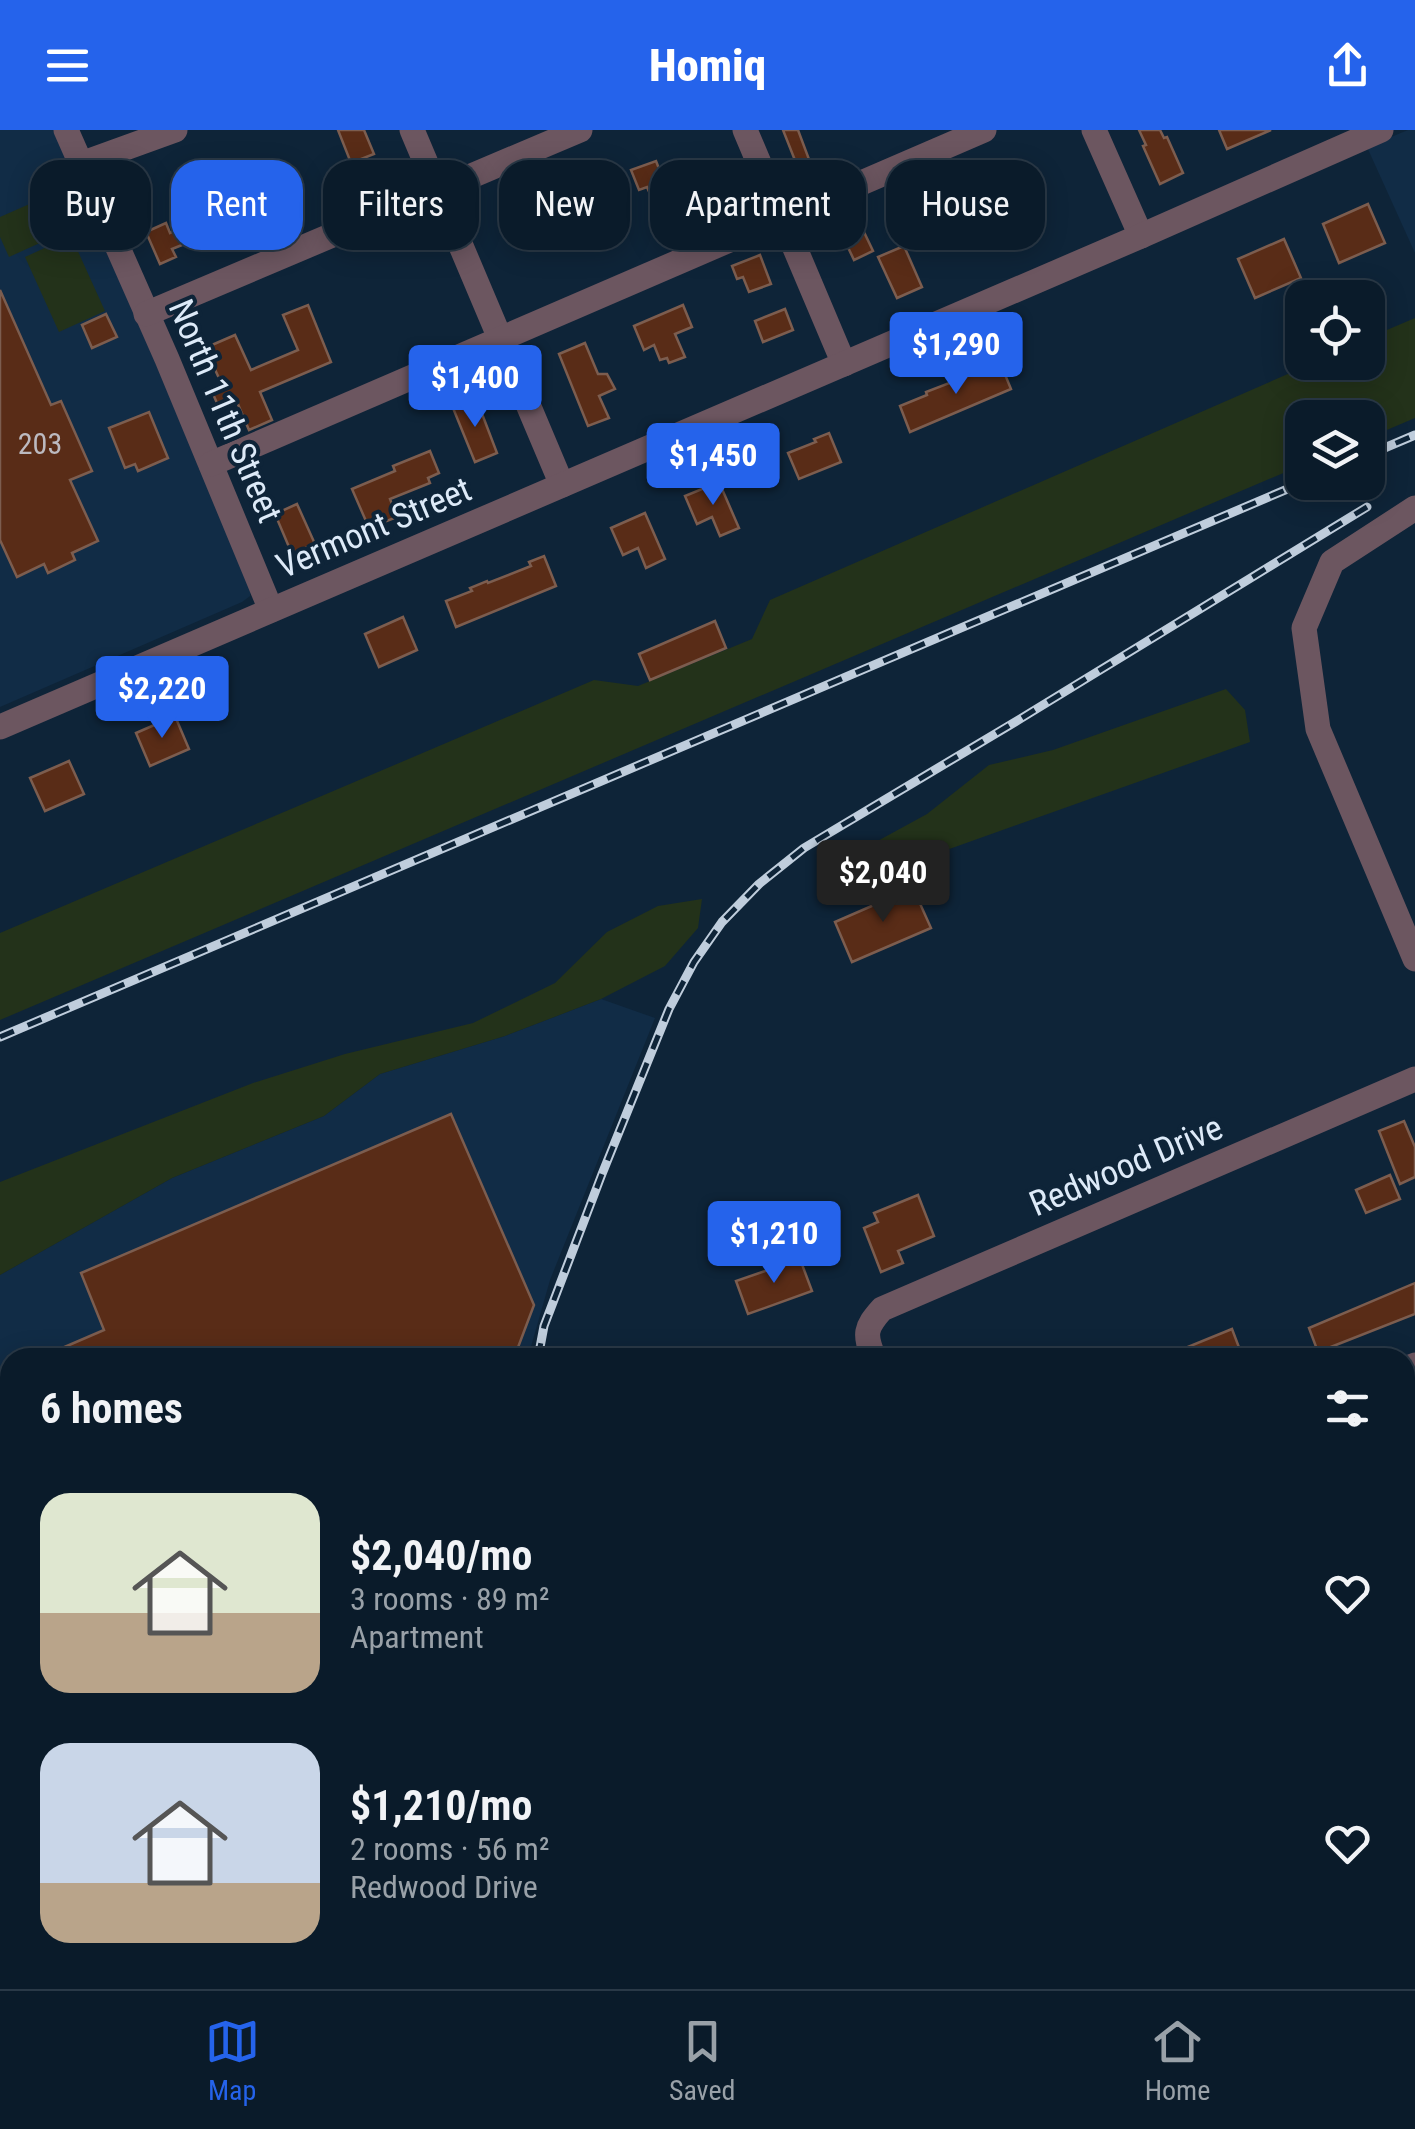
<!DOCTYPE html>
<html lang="en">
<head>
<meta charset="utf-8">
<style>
	body { margin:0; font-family:"Roboto Condensed",sans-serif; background:#132432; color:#f1f3f6; height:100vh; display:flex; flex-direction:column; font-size:38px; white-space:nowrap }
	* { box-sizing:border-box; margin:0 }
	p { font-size:32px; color:#99a1a8 }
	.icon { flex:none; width:55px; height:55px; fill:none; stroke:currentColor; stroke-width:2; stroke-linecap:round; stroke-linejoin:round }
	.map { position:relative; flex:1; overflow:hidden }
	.sheet { position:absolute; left:0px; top:1218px; width:1415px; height:642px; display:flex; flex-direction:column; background:#0a1b2a; border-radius:30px 30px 0 0; box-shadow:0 5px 25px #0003,0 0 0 2px #2a3947 }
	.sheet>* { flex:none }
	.hud { position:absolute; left:30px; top:30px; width:1355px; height:90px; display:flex; gap:20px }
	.fabs { position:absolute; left:1285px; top:150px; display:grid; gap:20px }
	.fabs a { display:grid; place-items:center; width:100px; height:100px; border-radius:20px; background:#0a1b2a; box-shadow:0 5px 25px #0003,0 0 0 2px #2a3947; font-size:50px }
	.price { position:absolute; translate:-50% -85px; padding:0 22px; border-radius:10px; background:#2563eb; color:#fff; font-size:32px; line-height:65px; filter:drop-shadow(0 2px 5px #0008) }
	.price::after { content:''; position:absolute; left:50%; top:60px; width:30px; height:22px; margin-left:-15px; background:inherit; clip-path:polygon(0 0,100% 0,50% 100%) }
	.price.selected { background:#222; color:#fff }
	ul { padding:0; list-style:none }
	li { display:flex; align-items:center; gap:30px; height:250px; padding:0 40px }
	li span { display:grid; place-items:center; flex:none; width:280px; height:200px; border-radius:30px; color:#555 }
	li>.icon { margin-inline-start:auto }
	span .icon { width:120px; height:120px; fill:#fffc; stroke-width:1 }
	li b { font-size:42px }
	h2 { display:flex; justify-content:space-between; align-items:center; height:120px; padding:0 40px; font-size:42px }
	.tag { padding:0 35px; border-radius:30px; background:#0a1b2a; box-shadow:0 5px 25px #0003,0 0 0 2px #2a3947; font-size:35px; line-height:90px }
	.tag.selected { background:#2563eb; color:#fff }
	header { display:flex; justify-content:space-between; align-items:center; height:130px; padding:0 40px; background:#2563eb; color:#fff; font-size:45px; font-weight:800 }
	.tabs { display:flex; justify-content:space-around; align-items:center; height:140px; border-top:2px solid #2a3947; background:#0a1b2a; font-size:28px; color:#99a1a8 }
	.tabs a { display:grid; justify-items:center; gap:5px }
	.tabs .selected { color:#2563eb }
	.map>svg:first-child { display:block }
	.built { fill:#112c46 }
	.green { fill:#23321a }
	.building { fill:#592c17; stroke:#7c5d4f; stroke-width:2.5 }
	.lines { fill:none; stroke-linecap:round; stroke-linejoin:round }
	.minor { stroke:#6c5660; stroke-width:25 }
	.rail-casing { stroke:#bfcddc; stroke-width:9 }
	.rail { stroke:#0e2438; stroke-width:5; stroke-dasharray:15; stroke-linecap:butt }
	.labels { text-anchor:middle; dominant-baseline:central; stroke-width:8; stroke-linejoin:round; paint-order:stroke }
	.number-label { font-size:30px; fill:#bcbac0 }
	.street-label { font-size:35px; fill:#ddeaf8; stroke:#0e2438 }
</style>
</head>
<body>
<header><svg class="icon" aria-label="menu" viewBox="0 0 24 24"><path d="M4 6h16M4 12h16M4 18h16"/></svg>Homiq<svg class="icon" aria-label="share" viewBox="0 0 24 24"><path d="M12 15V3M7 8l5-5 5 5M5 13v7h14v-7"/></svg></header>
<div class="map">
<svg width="1415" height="1859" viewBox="0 0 1415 1859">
	<rect width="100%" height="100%" fill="#0e2438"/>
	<g class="built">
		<polygon points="0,0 57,0 251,459 250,466 242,472 0,577"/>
		<polygon points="1408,0 1415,0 1415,123 1367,17"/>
		<polygon points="601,869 655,888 550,1150 528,1227 10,1228 10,1850 579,1850 558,1859 0,1859 0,1145 172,1048 324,986 380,944 505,906"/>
	</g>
	<g class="green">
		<polygon points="59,61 75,97 9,127 0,107 0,87"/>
		<polygon points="71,106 105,181 59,202 25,127"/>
		<polygon points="1415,188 1415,288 1368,308 1368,288 1302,288 1302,335 0,890 0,803 594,550 638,556 752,509 770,470 1313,233 1368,232 1368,208"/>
		<polygon points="1226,559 1245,580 1250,612 927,727 839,768 841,731 927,684 989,635 1053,620"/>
		<polygon points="702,769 698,798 665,836 601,869 505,906 380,944 324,986 172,1048 0,1145 0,1052 253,953 345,924 473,893 555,853 607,802 658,776"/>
		<polygon points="641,1850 721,1850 725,1859 620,1859"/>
	</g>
	<g class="building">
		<polygon points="338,0 364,0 374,24 351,33"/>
		<polygon points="783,0 798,0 816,48 804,53"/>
		<polygon points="1139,0 1160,0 1164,8 1167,7 1183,43 1160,54 1143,16 1146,15"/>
		<polygon points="1219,0 1271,0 1227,19"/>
		<polygon points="656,31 672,72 656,78 647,57 639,60 631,40"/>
		<polygon points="237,53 249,80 208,98 196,71"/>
		<polygon points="982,66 984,71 991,69 996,80 1024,69 1035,96 976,120 958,76"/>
		<polygon points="1368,74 1385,113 1339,133 1323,94"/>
		<polygon points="715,80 722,95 699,106 692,90"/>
		<polygon points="166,93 170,103 180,98 187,113 172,119 176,127 160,134 146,102"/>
		<polygon points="864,102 873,121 854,130 845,111"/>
		<polygon points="1284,109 1301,148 1255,168 1238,129"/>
		<polygon points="904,116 922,157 897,168 878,127"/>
		<polygon points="760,125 771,154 749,162 743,147 737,149 732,136"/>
		<polygon points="0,160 51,275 61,271 92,341 70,350 98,411 72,423 75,430 48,443 44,434 17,447 0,410"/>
		<polygon points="308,175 331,232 260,262 272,290 249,300 237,272 220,280 213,264 224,259 205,218 235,205 251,240 298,220 283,185"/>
		<polygon points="683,175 692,197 675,204 685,227 669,233 667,228 660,230 654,215 644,220 634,196"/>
		<polygon points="785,179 793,200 763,212 755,191"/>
		<polygon points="106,184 117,207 92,218 82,195"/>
		<polygon points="585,213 598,244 607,244 615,259 599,266 609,288 588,296 559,224"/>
		<polygon points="999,230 1011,259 910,302 900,276 927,265 926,262 986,239 984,236"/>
		<polygon points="476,268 497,323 475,332 453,278"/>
		<polygon points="149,282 168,328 138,341 135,334 125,338 109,298"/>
		<polygon points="829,303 841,332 799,349 788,323 816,312 814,309"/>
		<polygon points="430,321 439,343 428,348 430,353 390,369 397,387 369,398 352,359 395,341 393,336"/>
		<polygon points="719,352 739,398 720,406 712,387 697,394 685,366"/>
		<polygon points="297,374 315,414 292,424 275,384"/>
		<polygon points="645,383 665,429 646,438 638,418 623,425 611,398"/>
		<polygon points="544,426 556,456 456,497 446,471 472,461 470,458 487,451 488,453 531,436 529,432"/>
		<polygon points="403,487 417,520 379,537 365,504"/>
		<polygon points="715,491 726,518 650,550 639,524"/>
		<polygon points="175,586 189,619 150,636 136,603"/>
		<polygon points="69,631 84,664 45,681 30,648"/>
		<polygon points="913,758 931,798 852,832 835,792"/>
		<polygon points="451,984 534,1175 514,1228 39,1228 104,1200 81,1143"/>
		<polygon points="1404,991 1415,1017 1415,1047 1400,1054 1379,1001"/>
		<polygon points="1390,1045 1400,1069 1366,1083 1356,1060"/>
		<polygon points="918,1065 934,1106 898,1121 903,1133 881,1142 864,1098 878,1092 874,1083"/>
		<polygon points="800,1129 812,1161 748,1184 736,1151"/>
		<polygon points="1415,1153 1415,1184 1318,1222 1309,1198"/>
		<polygon points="1232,1199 1243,1228 1163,1228 1163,1227"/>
	</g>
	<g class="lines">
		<g class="minor">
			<polyline points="66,0 167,229 271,480"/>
			<polyline points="412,0 562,355"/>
			<polyline points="745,0 844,234"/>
			<polyline points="1094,0 1141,106"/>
			<polyline points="81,34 175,0"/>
			<polyline points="146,184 580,0"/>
			<polyline points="211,334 984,0"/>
			<polyline points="1415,378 1332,432 1304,498 1318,599 1415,829"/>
			<polyline points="0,597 1141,106 1381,0"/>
			<path d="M874 1228C864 1204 865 1198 882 1179L1415 949"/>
			<polyline points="1405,1239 1415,1235"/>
			<polyline points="1405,1505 1415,1500"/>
			<polyline points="232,1859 240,1856"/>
			<polyline points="576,1859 597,1850"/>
		</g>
		<g class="rail-casing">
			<g id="rail">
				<polyline points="1368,325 1415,305"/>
				<polyline points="0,907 1304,352"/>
				<polyline points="538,1228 544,1196 602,1044 669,879 694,832 722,792 759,754 804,718 1020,589 1367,377"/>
				<polyline points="732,1850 736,1859"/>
			</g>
		</g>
		<use href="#rail" class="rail"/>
	</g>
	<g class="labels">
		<g class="number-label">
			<text x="40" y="313">203</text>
		</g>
		<g class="street-label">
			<text transform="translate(225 281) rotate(67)">North 11th Street</text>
			<text transform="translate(374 398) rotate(-23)">Vermont Street</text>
			<text transform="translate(1126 1036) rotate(-23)">Redwood Drive</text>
		</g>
	</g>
</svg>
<div class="fabs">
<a><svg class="icon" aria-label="locate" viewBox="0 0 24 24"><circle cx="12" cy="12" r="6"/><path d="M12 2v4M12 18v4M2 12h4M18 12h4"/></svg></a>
<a><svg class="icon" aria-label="layers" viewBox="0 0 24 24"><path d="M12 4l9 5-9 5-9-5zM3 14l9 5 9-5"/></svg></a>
</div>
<b class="price" style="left:956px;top:267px">$1,290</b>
<b class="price" style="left:475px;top:300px">$1,400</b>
<b class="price" style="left:713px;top:378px">$1,450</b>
<b class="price" style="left:162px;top:611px">$2,220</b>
<b class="price selected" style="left:883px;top:795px">$2,040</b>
<b class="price" style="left:774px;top:1156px">$1,210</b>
<div class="hud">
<a class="tag">Buy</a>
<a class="tag selected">Rent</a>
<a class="tag">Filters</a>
<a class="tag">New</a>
<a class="tag">Apartment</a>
<a class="tag">House</a>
</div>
<section class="sheet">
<h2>6 homes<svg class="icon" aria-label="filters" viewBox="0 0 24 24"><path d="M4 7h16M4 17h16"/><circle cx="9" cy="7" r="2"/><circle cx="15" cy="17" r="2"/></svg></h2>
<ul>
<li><span style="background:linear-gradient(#dfe7d0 60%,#b9a48a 0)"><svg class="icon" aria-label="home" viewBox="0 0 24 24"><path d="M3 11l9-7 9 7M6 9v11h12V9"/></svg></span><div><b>$2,040/mo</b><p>3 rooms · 89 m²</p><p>Apartment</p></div><svg class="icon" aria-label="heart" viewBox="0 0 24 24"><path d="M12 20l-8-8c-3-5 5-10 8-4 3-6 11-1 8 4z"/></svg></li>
<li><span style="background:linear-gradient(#c9d6e8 70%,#b9a48a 0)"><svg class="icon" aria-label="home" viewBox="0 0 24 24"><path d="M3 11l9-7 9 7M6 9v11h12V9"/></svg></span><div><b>$1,210/mo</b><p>2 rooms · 56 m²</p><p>Redwood Drive</p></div><svg class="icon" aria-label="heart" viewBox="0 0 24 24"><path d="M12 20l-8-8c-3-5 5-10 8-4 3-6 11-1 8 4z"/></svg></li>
</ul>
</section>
</div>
<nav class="tabs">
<a class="selected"><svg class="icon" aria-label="map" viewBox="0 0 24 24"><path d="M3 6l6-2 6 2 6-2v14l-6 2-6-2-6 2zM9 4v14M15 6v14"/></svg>Map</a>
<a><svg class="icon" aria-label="saved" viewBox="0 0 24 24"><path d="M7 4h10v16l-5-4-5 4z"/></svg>Saved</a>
<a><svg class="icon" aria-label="home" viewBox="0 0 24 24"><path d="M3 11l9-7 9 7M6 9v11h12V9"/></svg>Home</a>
</nav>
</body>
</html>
